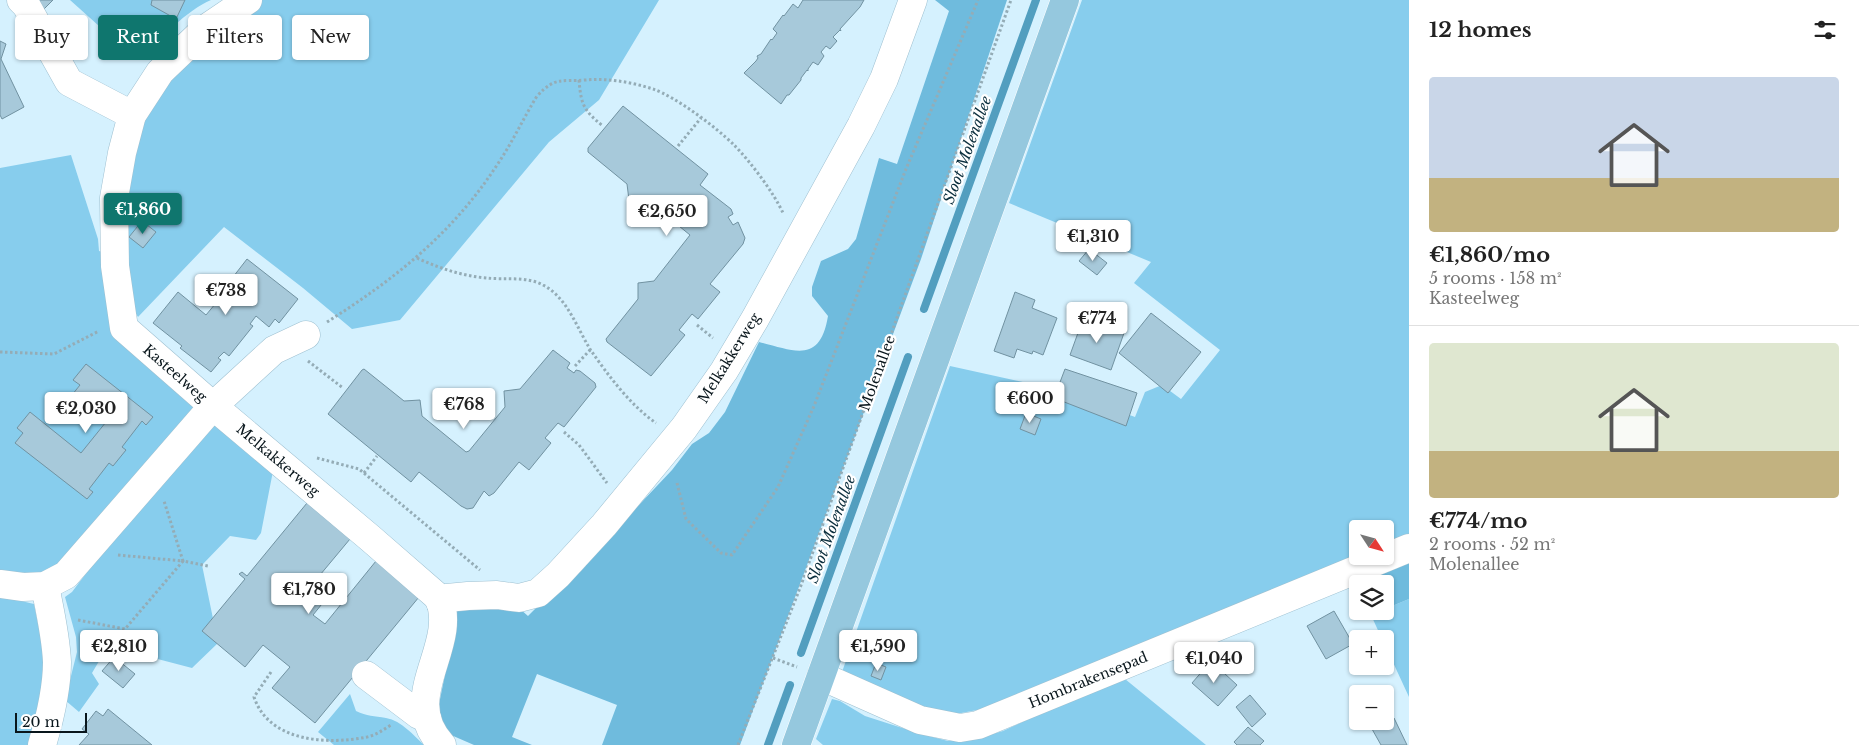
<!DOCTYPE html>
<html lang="en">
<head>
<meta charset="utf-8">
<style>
	body { margin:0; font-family:"Libre Baskerville",serif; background:#f2f2f2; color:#222; height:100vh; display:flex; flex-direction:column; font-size:19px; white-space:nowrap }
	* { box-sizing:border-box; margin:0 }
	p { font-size:16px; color:#767676 }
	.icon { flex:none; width:28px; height:28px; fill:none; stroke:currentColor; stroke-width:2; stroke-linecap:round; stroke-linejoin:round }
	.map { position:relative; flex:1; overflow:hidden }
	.panel { display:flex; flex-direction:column; background:#fff; width:450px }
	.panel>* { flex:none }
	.top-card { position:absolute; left:15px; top:15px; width:475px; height:45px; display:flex; gap:10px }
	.needle { width:32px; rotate:126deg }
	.buttons { position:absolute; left:1349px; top:520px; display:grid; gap:10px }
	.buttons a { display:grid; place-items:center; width:45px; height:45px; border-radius:5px; background:#fff; box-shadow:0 1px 4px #0004; font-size:25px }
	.scale { position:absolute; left:15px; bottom:12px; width:72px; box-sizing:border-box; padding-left:5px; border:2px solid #09161c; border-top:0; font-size:14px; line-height:18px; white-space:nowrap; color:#09161c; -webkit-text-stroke:4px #fff; paint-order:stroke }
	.price { position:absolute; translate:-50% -42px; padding:0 11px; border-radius:5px; background:#fff; color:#222; font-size:16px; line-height:32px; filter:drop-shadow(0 1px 2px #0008) }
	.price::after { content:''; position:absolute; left:50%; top:30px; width:15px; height:11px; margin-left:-8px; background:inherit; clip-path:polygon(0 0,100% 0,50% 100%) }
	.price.active { background:#0f766e; color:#fff }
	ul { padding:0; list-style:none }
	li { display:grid; align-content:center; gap:10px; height:265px; padding:0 20px }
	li+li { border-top:1px solid #e0e0e0 }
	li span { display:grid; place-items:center; height:155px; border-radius:5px; color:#555 }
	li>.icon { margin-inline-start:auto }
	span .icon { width:90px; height:90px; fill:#fffc; stroke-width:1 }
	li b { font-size:21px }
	h2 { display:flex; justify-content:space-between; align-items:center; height:60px; padding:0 20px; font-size:21px }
	.tag { padding:0 18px; border-radius:5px; background:#fff; box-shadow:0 1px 4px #0004; font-size:18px; line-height:45px }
	.tag.active { background:#0f766e; color:#fff }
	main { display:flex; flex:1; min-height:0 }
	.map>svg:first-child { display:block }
	.green { fill:#87cded }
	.forest { fill:#6fbbdd }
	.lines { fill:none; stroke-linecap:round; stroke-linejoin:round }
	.stream { stroke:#529ebf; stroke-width:8 }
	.building { fill:#a7c9da; stroke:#7192a1 }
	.minor-casing { stroke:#9ec0d1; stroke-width:29 }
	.major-casing { stroke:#fff; stroke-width:29 }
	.path { stroke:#94acb6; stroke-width:3; stroke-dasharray:2.5 2.5; stroke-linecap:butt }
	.minor { stroke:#fff; stroke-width:28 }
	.major { stroke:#95c8de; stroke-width:28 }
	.labels { text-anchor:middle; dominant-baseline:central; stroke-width:4.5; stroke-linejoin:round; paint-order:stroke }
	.street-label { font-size:14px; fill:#09161c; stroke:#fff }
	.water-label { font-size:15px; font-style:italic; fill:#0b2f3e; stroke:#fff }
</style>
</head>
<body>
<main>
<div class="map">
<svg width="1409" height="745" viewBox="0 0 1409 745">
	<rect width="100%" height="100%" fill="#d5f1fe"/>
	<g class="green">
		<path d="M70 0H211C188 10 158 38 145 60L99 26Z"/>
		<polygon points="262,0 659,0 599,100 549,142 400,320 352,329 303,288 224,227 138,317 131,306 127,285 126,198 136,137 150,99 220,33"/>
		<polygon points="1082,0 1409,0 1409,542 1385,552 1385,529 1358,529 1358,556 988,708 945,716 916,705 842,672 950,366 1064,391 1135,417 1145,392 1162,385 1181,399 1220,350 1134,283 1151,262 1009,203"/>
		<polygon points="71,155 98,239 99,251 106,253 118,338 129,350 198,406 48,575 0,575 0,168"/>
		<polygon points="216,421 273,471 261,533 256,540 230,536 202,565 218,643 192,668 108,646 92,673 99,684 79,712 65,700 77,652 76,637 65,597 72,592 109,543"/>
		<polygon points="0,596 34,604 47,669 29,745 0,745"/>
		<polygon points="1409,599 1409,697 1385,645 1385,639 1382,639 1371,615 1380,611 1385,611 1385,609"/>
		<polygon points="1125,679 1206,745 823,745 816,739 832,699 840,701 865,716 921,734 948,741 982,737 1003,731 1035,716"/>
		<path d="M350 694 356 711C367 716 374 716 386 718 402 721 413 735 424 745H334L318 732Z"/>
	</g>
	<g class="forest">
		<path d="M935 0H1007L921 259 740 745H602L617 705 537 674 512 737 532 745H474L451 735 437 714 452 640 457 602 503 594 528 616 552 592 581 571 621 524 672 470 692 444 709 433 725 412 759 342C795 351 820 364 828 316L812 296V287L821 261 848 249 856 239 879 158 897 164 949 11Z"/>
		<polygon points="1409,563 1409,599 1385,609 1385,584 1358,584"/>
	</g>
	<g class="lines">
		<g class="stream">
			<polyline points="924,309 1036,0"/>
			<polyline points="801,653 908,357"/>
			<polyline points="768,745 790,685"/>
		</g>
	</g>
	<g class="building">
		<polygon points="39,0 53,0 43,10"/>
		<polygon points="152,0 185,0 176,19 151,5"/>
		<polygon points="803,0 864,0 860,7 840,29 841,31 840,30 833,37 837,41 830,49 826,46 821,52 824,56 818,65 813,62 808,69 808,71 807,70 801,78 801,80 789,95 787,95 781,104 744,73 756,61 758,58 757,56 761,54 771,39 772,40 777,33 773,29 783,15 784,16 793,4 798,8"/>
		<polygon points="0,41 6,44 1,59 24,107 2,119 0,115"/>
		<polygon points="623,106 708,174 700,185 731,209 733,214 728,217 733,225 738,222 745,238 743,244 710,284 720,292 698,319 692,314 679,330 685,335 651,376 607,342 606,339 638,299 638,283 654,281 690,235 646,199 629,200 627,184 588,152 588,148"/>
		<polygon points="142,221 156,232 143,248 129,237"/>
		<polygon points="1089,249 1107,263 1097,275 1079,261"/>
		<polygon points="247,259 298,299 279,323 275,319 269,327 256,316 250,324 253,326 229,356 224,352 218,358 221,360 211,372 180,348 182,346 153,323 178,292 206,315 225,292 223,290"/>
		<polygon points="1015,292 1035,300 1032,308 1057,318 1043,355 1033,351 1032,354 1017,349 1014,358 994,351"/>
		<polygon points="1151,313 1201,352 1168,393 1119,353"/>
		<polygon points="1083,319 1124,333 1111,370 1070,355"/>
		<polygon points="553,350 570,363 567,368 574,373 576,370 580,371 595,383 596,387 564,427 558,423 545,438 551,443 529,470 519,462 494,493 489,496 484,491 473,508 467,509 461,506 419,472 411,482 328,414 362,370 364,369 404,401 420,400 422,416 466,452 469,451 505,407 504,391 520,389"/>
		<polygon points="86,364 153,417 146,425 142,421 122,447 126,450 113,466 109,463 89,489 93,492 87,499 15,443 23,433 17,428 30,412 81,453 106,422 72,395 80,385 73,380"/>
		<polygon points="1065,369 1137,393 1126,426 1054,398"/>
		<polygon points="1026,413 1041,419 1035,435 1020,429"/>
		<polygon points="307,503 350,539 315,581 330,594 313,615 325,624 376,561 419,597 315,723 272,688 290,667 263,645 245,667 202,631 245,579 239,574 242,572 247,576"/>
		<polygon points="1334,611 1353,644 1326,659 1307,626"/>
		<polygon points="114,657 135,674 123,688 102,671"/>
		<polygon points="1211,661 1237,685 1218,706 1192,683"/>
		<polygon points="876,663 886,667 881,680 871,676"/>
		<polygon points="1250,695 1266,714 1252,727 1236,707"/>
		<polygon points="108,709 152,745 79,745 89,734 82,729 96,711 103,716"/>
		<polygon points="1394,718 1407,745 1381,745 1372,729"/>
		<polygon points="1248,727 1264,741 1260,745 1237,745 1234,742"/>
	</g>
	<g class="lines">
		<g class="minor-casing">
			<g id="minor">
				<polyline points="21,0 26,5 69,82 132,115"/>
				<path d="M248 0 205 29 160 72 132 115 122 153 114 198 115 266 124 328 213 406 370 538 439 598C459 647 397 697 442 745"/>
				<polyline points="0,584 23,587 45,586 66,575 213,406 274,350 306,335"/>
				<polyline points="440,602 447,598 468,596 497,595 519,598 538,593 558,575 604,525 684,428 724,371 755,319 861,126 884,79 913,0"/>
				<polyline points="366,675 419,715 427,718"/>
				<polyline points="821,676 920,720 960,728 978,725 1409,548"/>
				<path d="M42 745C50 718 57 690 57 662 56 637 50 611 45 586"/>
			</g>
		</g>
		<g class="major-casing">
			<polyline id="major" points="796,745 1065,0"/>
		</g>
		<g class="path">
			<path d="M579 80C581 105 584 111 603 126"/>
			<polyline points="678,146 701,118"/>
			<path d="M417 258C439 268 462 276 487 278 504 280 527 276 543 285 567 297 577 328 590 349 607 374 631 406 656 423"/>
			<path d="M327 322C395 279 453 233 497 165 512 143 523 119 537 96 556 76 561 82 585 80 608 78 631 82 653 89 676 97 716 127 734 145 750 161 774 193 783 213"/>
			<polyline points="697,325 713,338"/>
			<polyline points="0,352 54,354 99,331"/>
			<polyline points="308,361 343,388"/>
			<polyline points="575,366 591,349"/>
			<polyline points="564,432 579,445 607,483"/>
			<polyline points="317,458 359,469 480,570"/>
			<polyline points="364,473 377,456"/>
			<polyline points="677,483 686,519 721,553 732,555 778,487 814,406 906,169 978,0"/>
			<polyline points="118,555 183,561 164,501"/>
			<polyline points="78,620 125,629 183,561 208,566"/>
			<polyline points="773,658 797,667"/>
			<path d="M271 672 254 697C269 742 327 745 367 737 376 735 383 730 391 725"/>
			<polyline points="738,745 800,588 1011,0"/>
		</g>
		<use href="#minor" class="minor"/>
		<use href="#major" class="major"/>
	</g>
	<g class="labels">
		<g class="street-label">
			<text transform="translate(729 358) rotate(-58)">Melkakkerweg</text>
			<text transform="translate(175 373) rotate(41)">Kasteelweg</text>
			<text transform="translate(877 373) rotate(-70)">Molenallee</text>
			<text transform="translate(278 460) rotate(40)">Melkakkerweg</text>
			<text transform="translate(1088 680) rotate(-22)">Hombrakensepad</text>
		</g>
		<g class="water-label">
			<text transform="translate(967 150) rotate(-70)">Sloot Molenallee</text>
			<text transform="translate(831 529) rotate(-70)">Sloot Molenallee</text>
		</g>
	</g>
</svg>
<div class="buttons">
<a><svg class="needle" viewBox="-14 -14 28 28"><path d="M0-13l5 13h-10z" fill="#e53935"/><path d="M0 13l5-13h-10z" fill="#767676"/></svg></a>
<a><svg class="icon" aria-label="layers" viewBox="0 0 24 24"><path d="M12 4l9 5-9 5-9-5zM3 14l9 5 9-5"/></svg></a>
<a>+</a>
<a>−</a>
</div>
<div class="scale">20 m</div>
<b class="price active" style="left:143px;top:235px">€1,860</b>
<b class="price" style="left:667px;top:237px">€2,650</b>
<b class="price" style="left:1093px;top:262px">€1,310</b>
<b class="price" style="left:226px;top:316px">€738</b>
<b class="price" style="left:1097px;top:344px">€774</b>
<b class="price" style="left:1030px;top:424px">€600</b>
<b class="price" style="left:464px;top:430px">€768</b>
<b class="price" style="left:86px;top:434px">€2,030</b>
<b class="price" style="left:309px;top:615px">€1,780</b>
<b class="price" style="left:119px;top:672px">€2,810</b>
<b class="price" style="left:878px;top:672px">€1,590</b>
<b class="price" style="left:1214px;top:684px">€1,040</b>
<div class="top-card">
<a class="tag">Buy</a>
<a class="tag active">Rent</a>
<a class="tag">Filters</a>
<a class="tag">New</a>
</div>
</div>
<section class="panel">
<h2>12 homes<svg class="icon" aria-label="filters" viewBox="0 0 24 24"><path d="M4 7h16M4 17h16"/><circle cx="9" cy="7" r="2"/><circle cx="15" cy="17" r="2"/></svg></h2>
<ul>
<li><span style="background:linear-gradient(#c9d6e8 65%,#c2b280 0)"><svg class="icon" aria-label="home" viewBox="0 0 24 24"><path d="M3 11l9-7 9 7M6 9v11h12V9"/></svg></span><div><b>€1,860/mo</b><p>5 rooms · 158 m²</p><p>Kasteelweg</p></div></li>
<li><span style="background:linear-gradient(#dfe7d0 70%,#c2b280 0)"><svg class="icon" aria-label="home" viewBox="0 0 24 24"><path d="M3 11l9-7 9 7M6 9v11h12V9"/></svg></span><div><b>€774/mo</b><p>2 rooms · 52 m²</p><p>Molenallee</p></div></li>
</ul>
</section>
</main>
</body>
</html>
